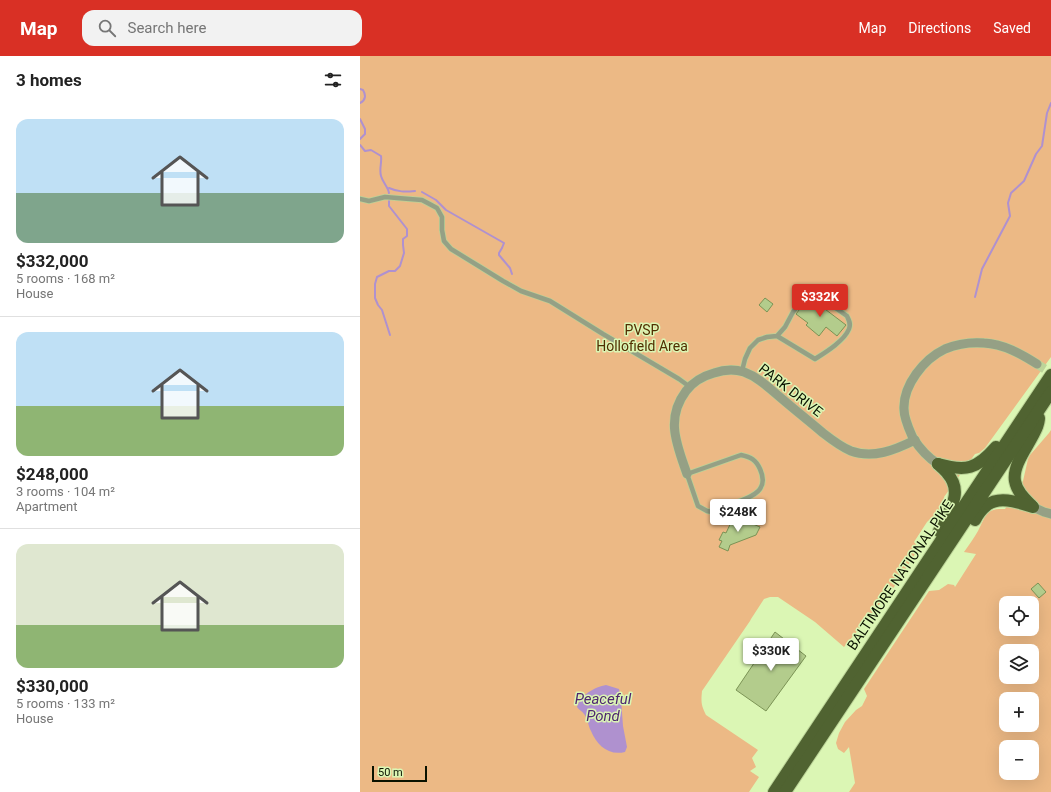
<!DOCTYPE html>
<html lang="en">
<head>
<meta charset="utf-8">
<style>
	body { margin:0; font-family:Roboto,sans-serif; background:#f2f2f2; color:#222; height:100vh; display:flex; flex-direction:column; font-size:15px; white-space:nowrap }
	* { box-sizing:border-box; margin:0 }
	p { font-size:13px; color:#767676 }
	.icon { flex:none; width:22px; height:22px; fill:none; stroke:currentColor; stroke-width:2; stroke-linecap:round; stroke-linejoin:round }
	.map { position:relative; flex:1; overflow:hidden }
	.side { display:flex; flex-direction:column; background:#fff; width:360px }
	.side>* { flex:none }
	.tools { position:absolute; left:639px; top:540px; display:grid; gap:8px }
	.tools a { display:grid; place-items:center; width:40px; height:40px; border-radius:8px; background:#fff; box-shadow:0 4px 16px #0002; font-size:20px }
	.scale { position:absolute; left:12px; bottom:10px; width:55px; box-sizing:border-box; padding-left:4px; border:2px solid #0a1200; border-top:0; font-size:11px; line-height:14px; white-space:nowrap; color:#0a1200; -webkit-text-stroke:3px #dbf6b4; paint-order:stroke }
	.price { position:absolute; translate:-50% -34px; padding:0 9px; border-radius:4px; background:#fff; color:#222; font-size:13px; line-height:26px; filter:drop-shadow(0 1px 2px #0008) }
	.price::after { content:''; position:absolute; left:50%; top:24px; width:12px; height:9px; margin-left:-6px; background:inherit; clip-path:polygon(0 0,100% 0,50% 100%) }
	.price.selected { background:#d93025; color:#fff }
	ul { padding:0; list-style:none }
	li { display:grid; align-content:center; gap:8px; height:212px; padding:0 16px }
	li+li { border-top:1px solid #e0e0e0 }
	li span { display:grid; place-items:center; height:124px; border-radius:12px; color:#555 }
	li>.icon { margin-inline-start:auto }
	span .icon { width:72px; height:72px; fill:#fffc; stroke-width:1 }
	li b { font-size:17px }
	h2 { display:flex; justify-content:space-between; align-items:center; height:48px; padding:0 16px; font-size:17px }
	header { display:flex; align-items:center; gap:24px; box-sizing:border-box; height:56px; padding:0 20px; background:#d93025; color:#fff }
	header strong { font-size:19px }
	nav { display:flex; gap:22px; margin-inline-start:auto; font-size:14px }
	.search { width:280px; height:36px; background:#f2f2f2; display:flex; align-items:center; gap:10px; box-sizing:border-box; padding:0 14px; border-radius:12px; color:#767676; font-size:15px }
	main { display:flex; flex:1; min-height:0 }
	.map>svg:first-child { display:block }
	.green { fill:#ecb985; fill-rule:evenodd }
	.water { fill:#af91cf }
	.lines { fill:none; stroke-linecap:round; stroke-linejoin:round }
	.stream { stroke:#af91cf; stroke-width:2 }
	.building { fill:#b3cc8c; stroke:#7b9355 }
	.street-tunnel { stroke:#bcd499; stroke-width:9; stroke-dasharray:9 4.5; stroke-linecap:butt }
	.lane-casing { stroke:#bad297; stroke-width:6 }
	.street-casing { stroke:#bad297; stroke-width:10 }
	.primary-casing { stroke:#bad297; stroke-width:14 }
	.lane { stroke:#95a085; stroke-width:4.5 }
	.street { stroke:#95a085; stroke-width:9 }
	.primary { stroke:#506331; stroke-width:12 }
	.labels { text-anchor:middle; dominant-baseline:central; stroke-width:3; stroke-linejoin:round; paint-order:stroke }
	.park-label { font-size:14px; fill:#512e01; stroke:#dbf6b4 }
	.street-label { font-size:14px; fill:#0a1200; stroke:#dbf6b4 }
	.water-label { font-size:15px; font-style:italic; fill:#4e2670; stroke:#dbf6b4 }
</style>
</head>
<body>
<header>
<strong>Map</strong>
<div class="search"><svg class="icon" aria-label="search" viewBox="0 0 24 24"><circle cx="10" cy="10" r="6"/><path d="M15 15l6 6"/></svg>Search here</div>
<nav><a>Map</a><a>Directions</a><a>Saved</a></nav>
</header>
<main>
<section class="side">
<h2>3 homes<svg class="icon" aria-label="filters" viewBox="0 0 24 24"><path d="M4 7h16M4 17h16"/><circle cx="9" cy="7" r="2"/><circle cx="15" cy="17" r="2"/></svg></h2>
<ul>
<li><span style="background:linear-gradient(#bfe0f5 60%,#7fa58c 0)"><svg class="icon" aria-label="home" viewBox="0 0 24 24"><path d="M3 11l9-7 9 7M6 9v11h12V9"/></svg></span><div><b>$332,000</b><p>5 rooms · 168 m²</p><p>House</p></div></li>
<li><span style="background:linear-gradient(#bfe0f5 60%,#8fb573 0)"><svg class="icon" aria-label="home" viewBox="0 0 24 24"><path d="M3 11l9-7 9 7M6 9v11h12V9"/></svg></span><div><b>$248,000</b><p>3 rooms · 104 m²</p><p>Apartment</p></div></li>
<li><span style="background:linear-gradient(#dfe7d0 65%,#8fb573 0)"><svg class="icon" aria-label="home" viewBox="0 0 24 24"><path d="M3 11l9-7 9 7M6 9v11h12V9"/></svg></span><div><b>$330,000</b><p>5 rooms · 133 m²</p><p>House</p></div></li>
</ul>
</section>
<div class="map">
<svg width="691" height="736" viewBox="0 0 691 736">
	<rect width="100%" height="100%" fill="#dbf6b4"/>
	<g class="green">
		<path d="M0 0H691V301L625 392 619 397 615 398 584 441 586 449 567 466 554 486 559 492 534 531 484 591 455 566 418 541H410L404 543 391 563 390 565 342 635C341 646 341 649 346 659L398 694 392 702 396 711 390 715 399 721 389 736H0Z"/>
		<path d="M691 374V736H489L495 727 489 691 484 697 478 693 476 687 479 677 485 666 496 654 502 650 507 640 504 633 569 535 579 534 588 528 594 529 595 531 616 498 604 496C609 489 614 482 618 475 626 460 625 452 645 453L663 425 668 403 670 399 689 377ZM646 547H672V573H646ZM646 595H672V621H646ZM646 643H672V669H646ZM646 691H672V717H646Z"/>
	</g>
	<path class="water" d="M246 629 259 633 261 643 263 670 267 691 265 696C248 700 237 689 231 675 228 670 228 662 224 658 222 655 219 654 217 651 220 639 235 631 246 629Z"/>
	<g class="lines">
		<g class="stream">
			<path d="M0 33 3 34C6 39 6 44 0 47"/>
			<polyline points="0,63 5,73 5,78 0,83"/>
			<path d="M0 89 5 95 11 94 21 100C22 107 19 113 21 120 23 127 28 131 29 137"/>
			<path d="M29 132C38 136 45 136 55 135"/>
			<polyline points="62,136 76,144 86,154 144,187 142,192 139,197 139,199 150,212 152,218"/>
			<polyline points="29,145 29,150 47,173 47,180 43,183 43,189 44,197 40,210 35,215 29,215 17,221 15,228 15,242 18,249 22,254 30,279"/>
			<polyline points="615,241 622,213 650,160 648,147 651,137 664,125 676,98 682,90 687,57 691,47"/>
		</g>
	</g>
	<g class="building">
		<polygon points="449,241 486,269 477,280 466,271 459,280 446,269 448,267 436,258"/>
		<polygon points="405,242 413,248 407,256 399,249"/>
		<polygon points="374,460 400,471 396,479 370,489 368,495 359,491 362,485 359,484 363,476 366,477"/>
		<polygon points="678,527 686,536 679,542 671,533"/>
		<polygon points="415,576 446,600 406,655 376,634"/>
	</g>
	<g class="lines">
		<polyline class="street-tunnel" points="677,308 691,317"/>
		<g class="lane-casing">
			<g id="lane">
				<polyline points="0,143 9,145 25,141 62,144 77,152 82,161 82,174 84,185 91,193 143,225 161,235 190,245 243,278 319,323 330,331"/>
				<path d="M382 315 385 303 390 292 398 284 407 281 417 280 455 303C466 296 484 285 489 273 491 268 489 264 487 260L450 234 433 256 425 271 417 280"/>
				<path d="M381 399C391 401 396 404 400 413 410 435 391 441 375 447 367 450 360 453 352 456L347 455 338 450 327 418Z"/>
			</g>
		</g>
		<g class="street-casing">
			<g id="street">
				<path d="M578 408C567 401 560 393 553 382 549 373 544 363 544 353 543 329 564 303 585 293 597 288 611 286 624 287 644 288 661 298 677 308"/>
				<path d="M327 418C317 389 305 363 326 335 333 326 343 320 354 317 363 314 374 313 384 316 398 321 409 332 421 342 435 354 449 365 463 377 472 384 481 391 491 395 513 403 535 394 555 384"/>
				<polyline points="673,451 684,456 691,458"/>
			</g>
		</g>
		<g class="primary-casing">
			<g id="primary">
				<path d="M578 408C581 411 585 414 587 417 605 437 588 456 579 475"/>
				<path d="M578 408C606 416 617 413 636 391"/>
				<path d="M672 450C665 443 657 436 655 425 652 408 671 387 677 371 678 368 679 365 679 362"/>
				<path d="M615 464C618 458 622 453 627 449 640 439 660 447 673 451"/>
				<polyline points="414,736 691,319"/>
				<polyline points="425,736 691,336"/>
			</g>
		</g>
		<use href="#lane" class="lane"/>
		<use href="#street" class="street"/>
		<use href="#primary" class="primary"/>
	</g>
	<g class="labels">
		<g class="park-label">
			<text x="282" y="274">PVSP<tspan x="282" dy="16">Hollofield Area</tspan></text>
		</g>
		<g class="street-label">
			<text transform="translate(431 334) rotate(38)">PARK DRIVE</text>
			<text transform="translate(540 519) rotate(-56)">BALTIMORE NATIONAL PIKE</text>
		</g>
		<g class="water-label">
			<text x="243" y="643">Peaceful<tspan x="243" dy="17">Pond</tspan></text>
		</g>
	</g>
</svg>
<div class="tools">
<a><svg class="icon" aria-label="locate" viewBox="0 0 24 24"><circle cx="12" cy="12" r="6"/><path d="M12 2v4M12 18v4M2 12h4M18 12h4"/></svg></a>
<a><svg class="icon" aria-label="layers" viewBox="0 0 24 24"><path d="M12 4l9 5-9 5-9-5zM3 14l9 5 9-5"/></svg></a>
<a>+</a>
<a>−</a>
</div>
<div class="scale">50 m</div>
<b class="price selected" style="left:460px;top:262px">$332K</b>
<b class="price" style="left:378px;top:477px">$248K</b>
<b class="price" style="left:411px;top:616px">$330K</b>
</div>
</main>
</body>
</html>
